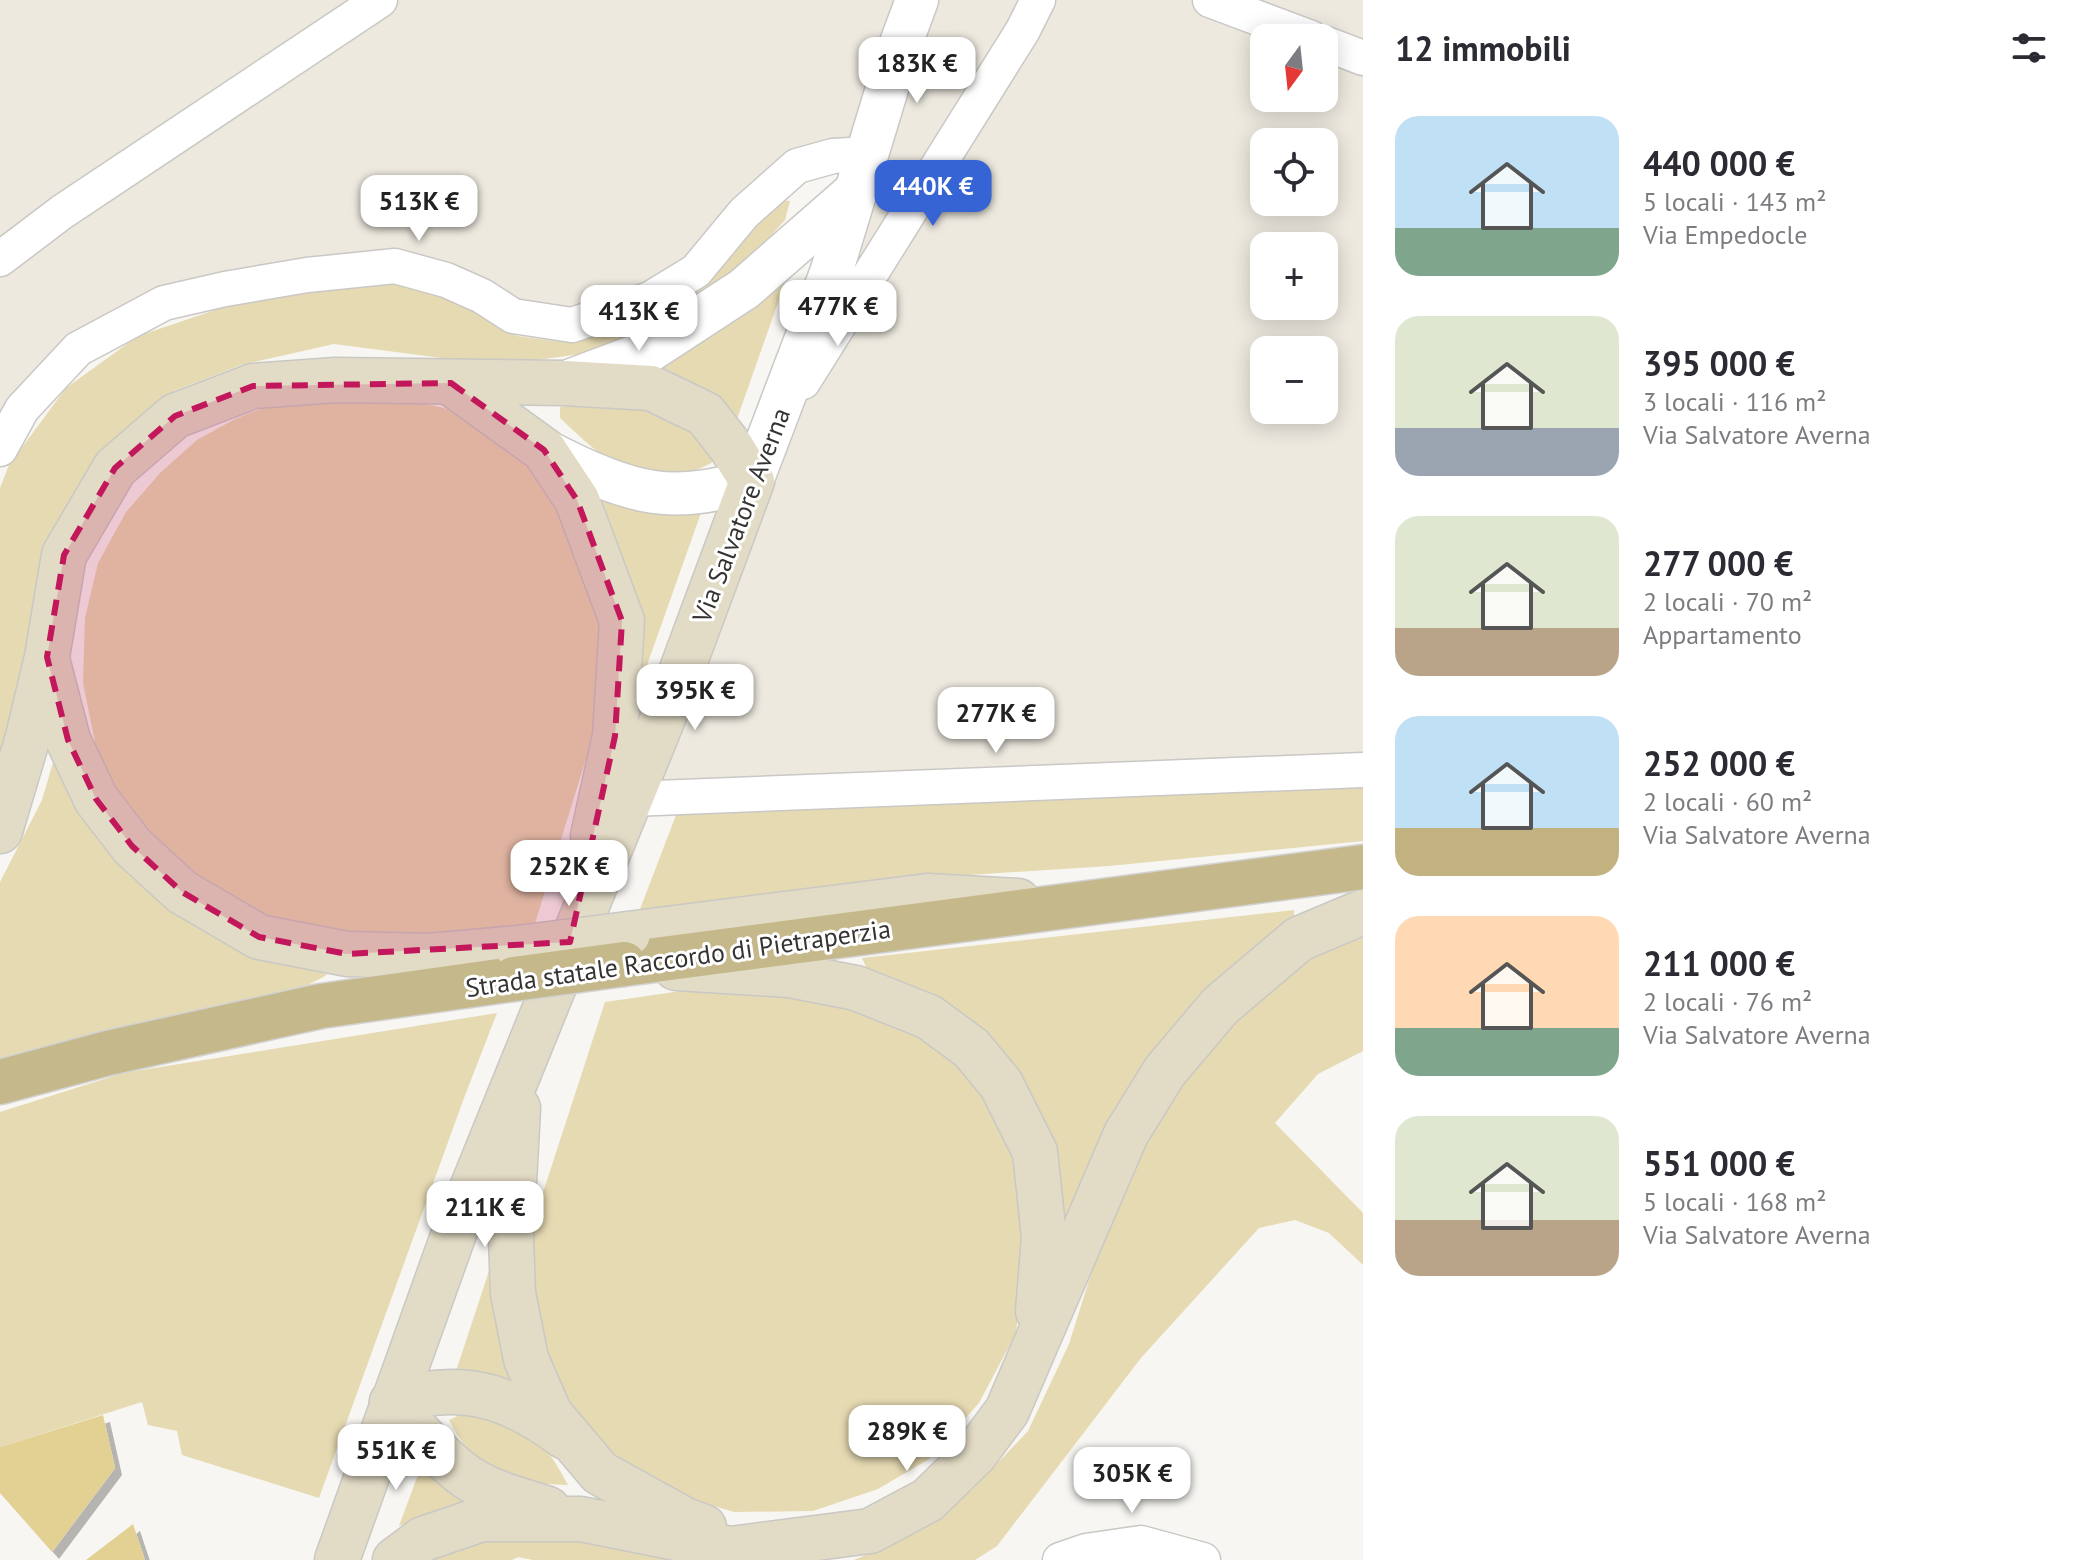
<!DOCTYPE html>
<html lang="it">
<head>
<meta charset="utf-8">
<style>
	body { margin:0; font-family:"PT Sans",sans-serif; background:#f7f7f7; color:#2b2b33; height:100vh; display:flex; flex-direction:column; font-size:30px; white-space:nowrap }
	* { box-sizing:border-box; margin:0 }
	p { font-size:26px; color:#7c7c81 }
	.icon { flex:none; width:44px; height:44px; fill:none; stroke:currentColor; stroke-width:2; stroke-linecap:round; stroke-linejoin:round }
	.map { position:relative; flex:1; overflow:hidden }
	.sheet { display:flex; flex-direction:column; background:#fff; width:720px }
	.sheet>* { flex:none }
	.needle { width:52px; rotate:195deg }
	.buttons { position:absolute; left:1250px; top:24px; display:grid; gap:16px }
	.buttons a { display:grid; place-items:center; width:88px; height:88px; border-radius:16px; background:#fff; box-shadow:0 4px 20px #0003; font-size:40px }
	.price { position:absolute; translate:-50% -68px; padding:0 18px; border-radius:16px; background:#fff; color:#222; font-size:26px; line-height:52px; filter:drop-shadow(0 2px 4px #0008) }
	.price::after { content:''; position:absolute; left:50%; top:48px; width:24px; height:18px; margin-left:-12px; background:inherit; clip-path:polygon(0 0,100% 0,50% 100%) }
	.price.active { background:#3764d4; color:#fff }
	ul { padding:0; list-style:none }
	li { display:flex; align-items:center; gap:24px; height:200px; padding:0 32px }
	li span { display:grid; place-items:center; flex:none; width:224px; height:160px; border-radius:24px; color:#555 }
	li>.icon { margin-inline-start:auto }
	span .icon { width:96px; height:96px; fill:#fffc; stroke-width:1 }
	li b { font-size:34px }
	h2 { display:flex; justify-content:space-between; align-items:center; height:96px; padding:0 32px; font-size:34px }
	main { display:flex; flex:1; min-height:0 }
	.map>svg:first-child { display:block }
	.built { fill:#ede9df; fill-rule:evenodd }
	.green { fill:#e6dab2 }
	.building { fill:#e3d194; filter:url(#shadow) }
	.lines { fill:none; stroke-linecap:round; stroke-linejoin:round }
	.minor-casing { stroke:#c9c8c5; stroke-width:37 }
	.tertiary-casing { stroke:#c9c8c5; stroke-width:45 }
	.secondary-casing { stroke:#c9c8c5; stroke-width:47 }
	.primary-casing { stroke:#d3d2d2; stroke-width:47 }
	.minor { stroke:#fff; stroke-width:34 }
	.tertiary { stroke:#fff; stroke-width:42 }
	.secondary { stroke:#e2dbc5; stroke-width:44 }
	.primary { stroke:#c5b88b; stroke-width:44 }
	.secondary-bridge-casing { stroke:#c9c8c5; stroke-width:47; stroke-linecap:butt }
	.primary-bridge-casing { stroke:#d3d2d2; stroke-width:47; stroke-linecap:butt }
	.secondary-bridge { stroke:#e2dbc5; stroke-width:44 }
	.primary-bridge { stroke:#c5b88b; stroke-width:44 }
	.marked { fill:#c2185b; fill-opacity:0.2; stroke:#c2185b; stroke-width:6; stroke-dasharray:16 10; stroke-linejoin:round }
	.labels { text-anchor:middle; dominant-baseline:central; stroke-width:6; stroke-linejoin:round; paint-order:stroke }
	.street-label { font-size:26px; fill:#353433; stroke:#fff }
</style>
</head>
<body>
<main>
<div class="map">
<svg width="1363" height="1560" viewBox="0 0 1363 1560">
	<defs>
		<filter id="shadow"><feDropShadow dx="7" dy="7" stdDeviation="0" flood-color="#0004"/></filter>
	</defs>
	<rect width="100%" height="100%" fill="#f7f6f2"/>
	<path class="built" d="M0 0H1363V770L631 799 857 191 833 156 696 271 572 325 225 289 78 349 0 449ZM1264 38H1324V98H1264ZM1264 142H1324V202H1264ZM1264 246H1324V306H1264ZM1264 350H1324V410H1264Z"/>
	<g class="green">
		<polygon points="779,200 790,201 785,220 738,272 635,338 589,353 521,362 442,358 334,344 241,365 174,391 129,426 95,469 0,801 0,488 9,465 66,388 138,336 248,299 384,276 444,290 517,336 562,342 624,327 682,298 736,251"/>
		<polygon points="794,257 737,419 630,374"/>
		<polygon points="393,397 444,408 498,434 545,472 599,565 611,678 532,933 354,939 290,925 223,898 176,865 134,822 96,747 83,683 85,618 98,563 126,512 161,472 197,440 235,419 280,401"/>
		<path d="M585 403C625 403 681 406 708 442 712 447 713 455 716 460 704 468 695 470 681 473 624 483 598 453 560 418V407Z"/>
		<polygon points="598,489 702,510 640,685 633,586"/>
		<polygon points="54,759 97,816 311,967 327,975 308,985 72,1042 0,1063 0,882 42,800"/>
		<polygon points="1363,785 1363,841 1109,866 954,876 637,917 676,815"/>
		<polygon points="1294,910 1294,916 1273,940 1068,1229 1059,1208 1051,1153 868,971 862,958"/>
		<polygon points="1363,930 1363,1051 1318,1074 1275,1123 1363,1213 1363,1265 1329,1233 1295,1220 1259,1228 1141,1358 997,1546 975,1560 854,1560 905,1538 972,1490 1028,1431 1069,1344 1113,1204 1146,1130 1195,1054 1264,990 1341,940"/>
		<polygon points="695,989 844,1000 923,1030 971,1071 1029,1170 1031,1256 1015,1335 979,1403 929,1459 878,1489 813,1511 734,1512 669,1493 620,1463 571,1412 549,1374 529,1273 537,1211 605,1002"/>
		<polygon points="497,1013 464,1098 319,1498 182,1455 177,1431 148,1425 142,1402 0,1447 0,1112 123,1073"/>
		<polygon points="491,1265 520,1391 455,1374"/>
		<path d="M460 1415C523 1417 539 1431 568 1485 552 1484 533 1485 517 1481 485 1473 463 1448 449 1420Z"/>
		<polygon points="423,1461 475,1499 399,1526"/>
		<polygon points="496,1532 577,1535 674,1560 533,1560 518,1557 512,1560 420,1560"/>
	</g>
	<g class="building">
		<polygon points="103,1415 115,1468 52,1552 0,1493 0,1447"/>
		<polygon points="133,1524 145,1560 86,1560"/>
	</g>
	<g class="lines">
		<g class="minor-casing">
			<g id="minor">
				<polyline points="1210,0 1311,38"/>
				<polyline points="1324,43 1363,58"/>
				<polyline points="0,259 62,212 380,0"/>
				<polyline points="803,382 1023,30 1038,0"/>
				<polyline points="0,449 22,409 78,349 164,303 225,289 307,275 395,266 446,280 482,296 513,316 572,325 650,299 696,271 744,213 797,166 833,156 868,154"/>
				<polyline points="631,799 1363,770"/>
				<polyline points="1060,1560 1086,1551 1141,1543 1203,1560"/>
			</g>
		</g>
		<g class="tertiary-casing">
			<g id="tertiary">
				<polyline points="564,383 649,351 744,289 856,191"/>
				<path d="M544 450C576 467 618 487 654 492 687 497 721 489 752 481L831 273 900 46 917 0"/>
			</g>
		</g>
		<g class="secondary-casing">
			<g id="secondary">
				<polyline points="451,383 544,450 577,500 622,621 615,736 593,836"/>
				<polyline points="48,663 68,740 96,799 132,846 182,892 259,937 347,954 429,956 518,948"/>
				<polyline points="0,831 28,737 47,657 64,555 115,468 175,416 253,386 336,380 564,383 651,388 705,414 731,447 752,481 674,691 457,1225 337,1560"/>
				<polyline points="628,934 928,896 1018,901"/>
				<polyline points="676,968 789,975 856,988 929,1017 971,1048 1001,1084 1035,1152 1044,1237 1038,1311"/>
				<polyline points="518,1108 511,1238 513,1293 526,1359 550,1414 600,1473 685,1520 704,1527"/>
				<path d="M392 1402C409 1423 445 1462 467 1477 490 1493 521 1500 548 1509"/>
				<path d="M392 1402C461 1380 509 1395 565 1437"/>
				<polyline points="395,1560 423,1539 482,1519 581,1519 731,1549 870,1531 928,1500 975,1454 1007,1411 1126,1134 1165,1071 1220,1006 1299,939 1363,912"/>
			</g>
		</g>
		<g class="primary-casing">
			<g id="primary">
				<polyline points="624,964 1363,867"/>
				<polyline points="0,1082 108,1053 321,1006 514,979"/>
			</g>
		</g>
		<use href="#minor" class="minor"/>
		<use href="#tertiary" class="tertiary"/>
		<use href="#secondary" class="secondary"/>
		<use href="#primary" class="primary"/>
		<g class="secondary-bridge-casing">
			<polyline id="secondary-bridge" points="518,948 628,934"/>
		</g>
		<g class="primary-bridge-casing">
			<polyline id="primary-bridge" points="514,979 624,964"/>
		</g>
		<use href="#secondary-bridge" class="secondary-bridge"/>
		<use href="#primary-bridge" class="primary-bridge"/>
	</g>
	<path class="marked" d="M451 383 544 450 577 500 622 621 615 736 570 942 347 954 259 937 182 892 132 846 96 799 68 740 47 657 64 555 115 468 175 416 253 386Z"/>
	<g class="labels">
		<g class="street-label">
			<text transform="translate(741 515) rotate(-69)">Via Salvatore Averna</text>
			<text transform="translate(678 958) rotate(-8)">Strada statale Raccordo di Pietraperzia</text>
		</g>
	</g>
</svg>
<div class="buttons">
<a><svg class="needle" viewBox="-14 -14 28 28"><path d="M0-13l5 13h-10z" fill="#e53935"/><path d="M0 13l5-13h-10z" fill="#7c7c81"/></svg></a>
<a><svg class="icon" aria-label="locate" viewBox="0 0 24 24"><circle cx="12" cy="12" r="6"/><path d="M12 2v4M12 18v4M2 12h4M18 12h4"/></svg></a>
<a>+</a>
<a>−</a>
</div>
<b class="price" style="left:917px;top:105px">183K €</b>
<b class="price active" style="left:933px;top:228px">440K €</b>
<b class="price" style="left:419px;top:243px">513K €</b>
<b class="price" style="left:838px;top:348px">477K €</b>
<b class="price" style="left:639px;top:353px">413K €</b>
<b class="price" style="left:695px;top:732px">395K €</b>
<b class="price" style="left:996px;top:755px">277K €</b>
<b class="price" style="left:569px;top:908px">252K €</b>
<b class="price" style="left:485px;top:1249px">211K €</b>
<b class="price" style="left:907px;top:1473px">289K €</b>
<b class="price" style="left:396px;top:1492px">551K €</b>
<b class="price" style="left:1132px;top:1515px">305K €</b>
</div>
<section class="sheet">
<h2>12 immobili<svg class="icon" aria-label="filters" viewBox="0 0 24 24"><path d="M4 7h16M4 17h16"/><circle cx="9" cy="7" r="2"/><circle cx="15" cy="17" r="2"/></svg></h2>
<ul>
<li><span style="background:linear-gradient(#bfe0f5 70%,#7fa58c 0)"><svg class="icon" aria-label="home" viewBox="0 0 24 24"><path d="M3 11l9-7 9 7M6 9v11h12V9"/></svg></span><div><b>440 000 €</b><p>5 locali · 143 m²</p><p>Via Empedocle</p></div></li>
<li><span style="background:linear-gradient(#dfe7d0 70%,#9aa5b1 0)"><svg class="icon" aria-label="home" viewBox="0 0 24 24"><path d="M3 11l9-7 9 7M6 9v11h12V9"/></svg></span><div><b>395 000 €</b><p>3 locali · 116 m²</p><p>Via Salvatore Averna</p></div></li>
<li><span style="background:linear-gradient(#dfe7d0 70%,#b9a48a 0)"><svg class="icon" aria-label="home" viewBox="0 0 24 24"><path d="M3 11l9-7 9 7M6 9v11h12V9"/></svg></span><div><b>277 000 €</b><p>2 locali · 70 m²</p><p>Appartamento</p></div></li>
<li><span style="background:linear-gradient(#bfe0f5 70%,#c2b280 0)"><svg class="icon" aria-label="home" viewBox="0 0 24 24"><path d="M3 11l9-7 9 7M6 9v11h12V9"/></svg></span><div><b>252 000 €</b><p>2 locali · 60 m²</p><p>Via Salvatore Averna</p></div></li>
<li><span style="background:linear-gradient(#ffd9b3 70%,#7fa58c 0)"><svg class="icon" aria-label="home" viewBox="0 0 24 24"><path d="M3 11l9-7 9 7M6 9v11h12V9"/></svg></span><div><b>211 000 €</b><p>2 locali · 76 m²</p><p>Via Salvatore Averna</p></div></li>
<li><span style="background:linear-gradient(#dfe7d0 65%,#b9a48a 0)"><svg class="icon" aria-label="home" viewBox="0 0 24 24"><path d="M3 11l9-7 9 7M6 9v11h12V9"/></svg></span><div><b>551 000 €</b><p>5 locali · 168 m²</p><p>Via Salvatore Averna</p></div></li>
</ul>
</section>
</main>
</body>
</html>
